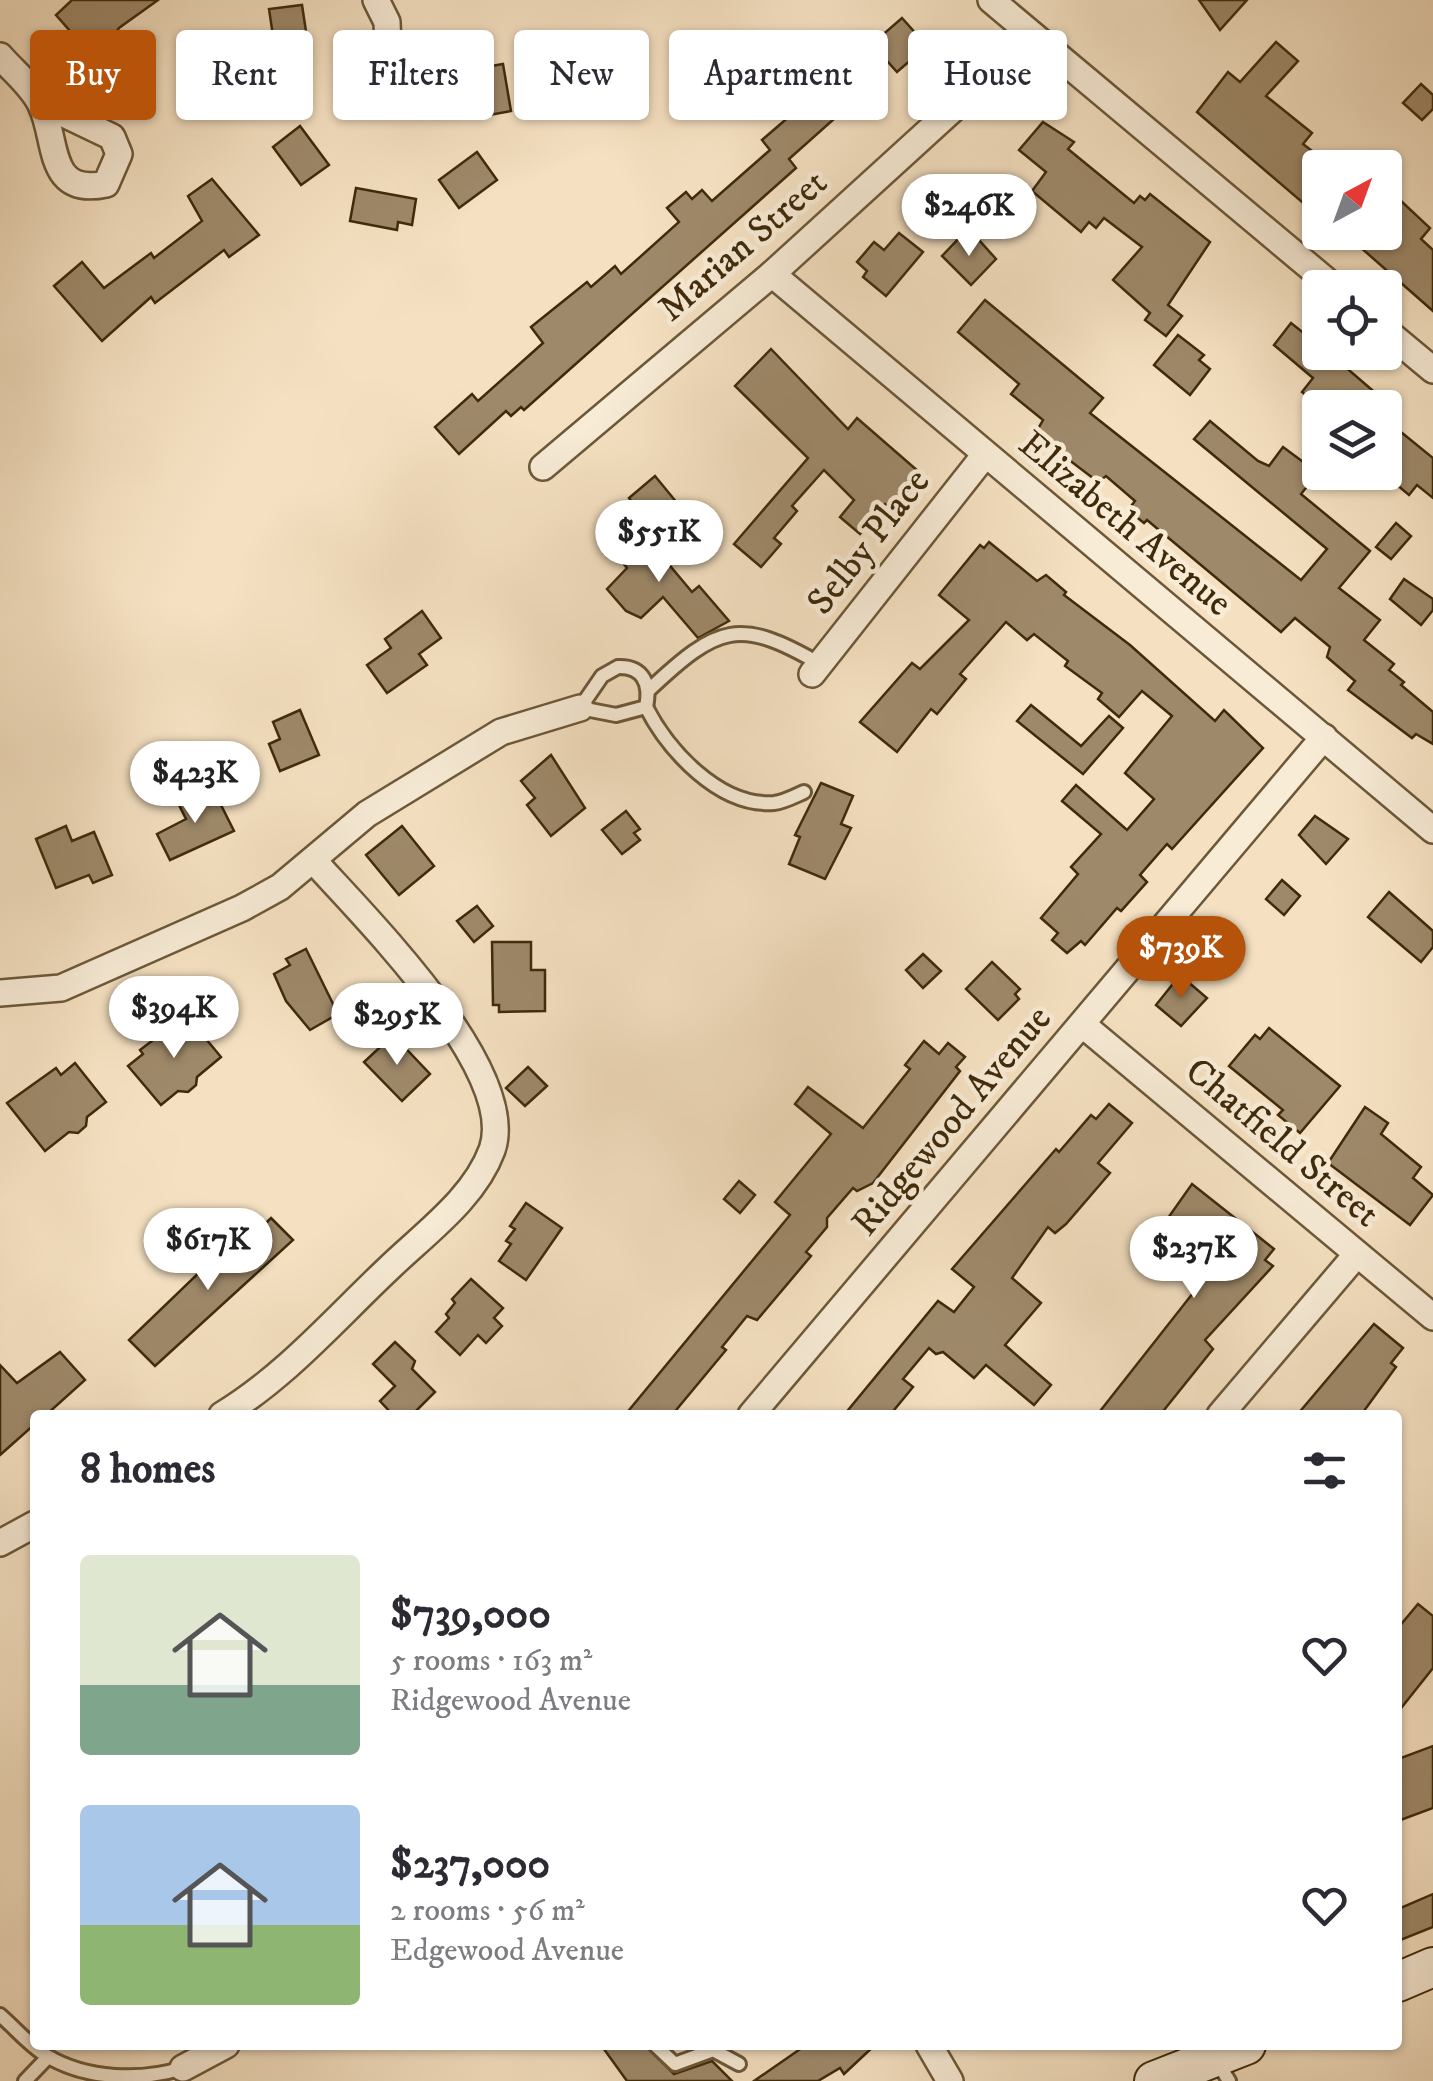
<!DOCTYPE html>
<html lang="en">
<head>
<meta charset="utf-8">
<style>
	body { margin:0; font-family:"IM FELL DW Pica",serif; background:#f7f7f7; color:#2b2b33; height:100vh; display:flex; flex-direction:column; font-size:38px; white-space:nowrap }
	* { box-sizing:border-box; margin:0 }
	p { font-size:32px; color:#7c7c81 }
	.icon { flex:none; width:55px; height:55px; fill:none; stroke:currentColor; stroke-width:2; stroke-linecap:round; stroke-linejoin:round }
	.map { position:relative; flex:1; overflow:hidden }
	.drawer { position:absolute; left:30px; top:1410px; width:1372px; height:640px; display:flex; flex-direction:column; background:#fff; border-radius:10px; box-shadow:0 2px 8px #0004 }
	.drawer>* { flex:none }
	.banner { position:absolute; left:30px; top:30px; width:1375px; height:90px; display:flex; gap:20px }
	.needle { width:65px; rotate:41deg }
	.controls { position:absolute; left:1302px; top:150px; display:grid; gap:20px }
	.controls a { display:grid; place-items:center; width:100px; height:100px; border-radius:10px; background:#fff; box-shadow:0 2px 8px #0004; font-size:50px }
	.price { position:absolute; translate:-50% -85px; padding:0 22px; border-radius:35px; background:#fff; color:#222; font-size:32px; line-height:65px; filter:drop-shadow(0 2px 5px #0008) }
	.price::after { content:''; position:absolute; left:50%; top:60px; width:30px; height:22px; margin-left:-15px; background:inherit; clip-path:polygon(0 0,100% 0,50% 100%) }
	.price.on { background:#b45309; color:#fff }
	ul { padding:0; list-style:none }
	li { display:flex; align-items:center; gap:30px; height:250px; padding:0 50px }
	li span { display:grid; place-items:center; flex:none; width:280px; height:200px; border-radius:10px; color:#555 }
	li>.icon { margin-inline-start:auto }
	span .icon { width:120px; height:120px; fill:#fffc; stroke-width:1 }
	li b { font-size:42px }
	h2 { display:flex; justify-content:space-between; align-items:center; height:120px; padding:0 50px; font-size:42px }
	.pill { padding:0 35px; border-radius:10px; background:#fff; box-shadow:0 2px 8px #0004; font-size:35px; line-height:90px }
	.pill.on { background:#b45309; color:#fff }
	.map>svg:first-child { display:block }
	.building { fill:#9e896a; stroke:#3f2a0a; stroke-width:2.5 }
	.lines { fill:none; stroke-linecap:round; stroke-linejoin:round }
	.lane-casing { stroke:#6c5838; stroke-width:18 }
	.street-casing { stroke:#6c5838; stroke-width:30 }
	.secondary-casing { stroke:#3f2a0a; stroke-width:42 }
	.lane { stroke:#f8ecd7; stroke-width:12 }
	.street { stroke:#f8ecd7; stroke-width:25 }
	.secondary { stroke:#f8ecd7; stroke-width:38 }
	.labels { text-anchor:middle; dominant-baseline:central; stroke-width:9; stroke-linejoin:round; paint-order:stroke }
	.street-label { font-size:38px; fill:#3f2a0a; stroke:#f8ecd7 }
</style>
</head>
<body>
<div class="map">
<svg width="1433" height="2081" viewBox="0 0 1433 2081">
	<rect width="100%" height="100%" fill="#f5e1c2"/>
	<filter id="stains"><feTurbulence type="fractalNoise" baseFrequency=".002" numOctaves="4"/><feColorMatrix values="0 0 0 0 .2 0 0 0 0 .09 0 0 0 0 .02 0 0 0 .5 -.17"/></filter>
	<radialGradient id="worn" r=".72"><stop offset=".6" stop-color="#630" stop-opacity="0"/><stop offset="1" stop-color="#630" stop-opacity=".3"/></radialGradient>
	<g class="building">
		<polygon points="72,0 158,0 119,28 113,37 123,48 101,66 56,15"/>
		<polygon points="1199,0 1247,0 1220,30"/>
		<polygon points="302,5 309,51 276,56 269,9"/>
		<polygon points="902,18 927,46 897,72 872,44"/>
		<polygon points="1276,42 1298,61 1266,96 1312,133 1303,144 1329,164 1320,168 1320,178 1302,202 1197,112 1228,72 1240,82"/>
		<polygon points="503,64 511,111 478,117 469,70"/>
		<polygon points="825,72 852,103 789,159 796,168 524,410 521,407 511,416 506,411 459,454 435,427 472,394 478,401 543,343 531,327 587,282 591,287 615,266 621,274 679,222 667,208 686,192 692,199 702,190 712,201 770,150 762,140 813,96 807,88"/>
		<polygon points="1421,84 1433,95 1433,109 1422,120 1403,103"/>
		<polygon points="1043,122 1074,142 1068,149 1134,203 1140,196 1145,200 1150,194 1210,242 1168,305 1182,316 1166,336 1145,320 1150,313 1113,280 1142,247 1104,218 1096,228 1089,222 1081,232 1032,191 1046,172 1019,150"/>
		<polygon points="300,126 329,165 301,185 273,147"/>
		<polygon points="477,152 497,180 459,208 439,180"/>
		<polygon points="212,179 259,235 229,257 224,250 155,303 151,297 102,341 54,286 82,262 104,288 151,253 154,258 202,221 188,196"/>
		<polygon points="1385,186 1430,228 1421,239 1433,250 1433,311 1343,232 1385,232"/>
		<polygon points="356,188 416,199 412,225 398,222 397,230 350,221"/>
		<polygon points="899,233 923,252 886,296 863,277 867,271 857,262 874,242 884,250"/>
		<polygon points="962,235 973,246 979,240 996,259 971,285 942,256"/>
		<polygon points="985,300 1103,398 1090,413 1301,580 1327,549 1194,439 1210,421 1258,461 1269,466 1283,447 1318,473 1301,494 1370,551 1339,588 1380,620 1364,640 1394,664 1389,670 1404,682 1401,685 1433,712 1433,744 1416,734 1412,738 1348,690 1355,681 1327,657 1330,647 1295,618 1281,632 1147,520 1144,523 1128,510 1135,501 1106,476 1098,482 1035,434 1043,420 1011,394 1019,384 958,332"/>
		<polygon points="1291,323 1320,346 1320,352 1328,352 1393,408 1322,408 1302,392 1313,378 1274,345"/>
		<polygon points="1178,335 1204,355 1199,360 1210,369 1190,395 1154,365"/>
		<polygon points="771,349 848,429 857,418 919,472 913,480 922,487 899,515 885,504 860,534 840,517 854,500 824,470 792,506 797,511 774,538 781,544 761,567 734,544 808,458 735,386"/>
		<polygon points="1385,419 1433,458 1433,498 1417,485 1409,495 1385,475"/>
		<polygon points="655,476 678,504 650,529 629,498"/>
		<polygon points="1396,523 1411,536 1391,559 1376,547"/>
		<polygon points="635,524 692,592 699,586 729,621 698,638 663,597 641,618 626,611 607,589 627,568 609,546"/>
		<polygon points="989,542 1037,581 1046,575 1066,592 1064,595 1130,645 1215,721 1224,710 1263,748 1172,849 1167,844 1140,875 1147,882 1121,911 1117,908 1085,945 1081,941 1067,953 1052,940 1058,933 1041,918 1078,874 1071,867 1101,834 1062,801 1076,785 1127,830 1154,799 1125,773 1172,716 1142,691 1119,717 1098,699 1102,693 1065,666 1068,661 1034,634 1027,640 1006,622 960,674 966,679 937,714 931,709 897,752 860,722 912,663 920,669 969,620 939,595 980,545 984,548"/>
		<polygon points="1404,579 1433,599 1433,610 1421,625 1390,599"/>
		<polygon points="422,611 441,638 419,654 427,665 387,693 367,665 391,648 385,639"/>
		<polygon points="1031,705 1081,746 1109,716 1123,728 1083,774 1017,721"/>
		<polygon points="300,710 319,755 280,771 269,744 280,739 273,722"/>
		<polygon points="551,755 585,808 551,836 527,805 535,798 521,781"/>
		<polygon points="821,783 853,796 841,824 851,828 825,879 789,864 800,837 795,835"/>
		<polygon points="201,789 209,805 219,801 234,831 170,860 157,834 186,819 177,801"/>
		<polygon points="626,811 640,829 634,833 640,840 622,854 602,830"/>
		<polygon points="1315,816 1348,839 1326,864 1299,835"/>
		<polygon points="66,826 72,841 94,832 112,875 93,883 89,875 56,888 36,839"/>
		<polygon points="402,826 434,866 399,895 366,855"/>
		<polygon points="1282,880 1300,896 1284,915 1266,899"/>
		<polygon points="1389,892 1433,931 1433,947 1421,962 1368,917"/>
		<polygon points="477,906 493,926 474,942 457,921"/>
		<polygon points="492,942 531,942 531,970 545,970 545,1011 499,1012 499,1005 493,1005"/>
		<polygon points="306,949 338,1014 310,1030 286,1001 274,974 290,965 286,959"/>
		<polygon points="923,954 941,971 923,988 906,970"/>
		<polygon points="992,962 1020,989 1015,994 1019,999 998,1020 966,989"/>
		<polygon points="1180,975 1207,998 1181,1026 1156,1005"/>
		<polygon points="186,1015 221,1057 197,1077 196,1085 188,1092 178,1091 161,1105 128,1066 143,1054 140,1050"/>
		<polygon points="1269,1028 1340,1086 1300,1133 1278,1115 1283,1110 1229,1066 1255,1035 1260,1039"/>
		<polygon points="393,1035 430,1074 402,1101 364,1062"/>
		<polygon points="924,1041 939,1054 948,1043 965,1057 956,1067 960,1071 873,1183 857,1191 853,1188 827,1218 827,1227 806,1252 811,1256 757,1320 747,1316 722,1347 726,1350 672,1415 625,1415 790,1215 775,1202 831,1134 795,1104 808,1087 863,1128 910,1069 905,1065"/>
		<polygon points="75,1063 106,1102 87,1117 86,1126 78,1133 69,1132 45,1151 7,1103 56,1068 61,1075"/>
		<polygon points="528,1067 547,1086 525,1106 506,1088"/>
		<polygon points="1109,1104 1132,1123 1098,1163 1110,1173 1066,1224 1055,1233 1048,1227 1012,1278 1041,1303 1005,1345 1051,1385 1034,1405 986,1365 974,1378 943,1352 936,1354 929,1348 903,1379 913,1387 890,1415 844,1415 938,1301 954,1312 974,1287 952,1269 1056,1149 1059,1152 1091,1115 1096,1119"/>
		<polygon points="1365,1107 1388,1123 1381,1134 1421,1167 1413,1178 1433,1195 1410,1225 1328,1163"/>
		<polygon points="739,1181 755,1195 740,1213 724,1199"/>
		<polygon points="1192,1184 1274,1249 1265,1260 1273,1266 1205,1340 1213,1349 1160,1415 1097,1415 1197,1288 1190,1282 1200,1270 1156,1235"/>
		<polygon points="526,1203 562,1228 526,1280 499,1261 511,1244 506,1241 515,1229 510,1226"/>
		<polygon points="271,1218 293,1240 155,1366 129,1340 208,1264 213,1269 225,1255 229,1259"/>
		<polygon points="471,1279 503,1308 494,1318 502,1326 486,1343 478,1335 460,1355 436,1332 449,1318 446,1314 455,1303 452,1299"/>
		<polygon points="1374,1324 1403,1348 1391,1363 1396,1367 1361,1415 1297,1415"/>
		<polygon points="395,1342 415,1361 412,1369 435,1392 412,1415 393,1415 380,1401 395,1386 373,1364"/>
		<polygon points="60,1352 85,1380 46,1415 35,1415 35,1424 0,1455 0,1365 17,1383"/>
		<polygon points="1418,1604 1433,1616 1433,1668 1398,1712 1398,1628"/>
		<polygon points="1433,1746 1433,1808 1398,1821 1398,1759"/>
		<polygon points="1433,1894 1433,1927 1398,1941 1398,1909"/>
		<polygon points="601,2045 645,2045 674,2074 712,2061 732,2081 627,2081"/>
		<polygon points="806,2045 875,2045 844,2074 840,2068 818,2081 754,2081"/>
	</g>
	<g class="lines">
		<g class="lane-casing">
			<g id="lane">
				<path d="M618 667C643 666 651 684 646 707L616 715 580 708 602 676Z"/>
				<path d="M649 690C718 625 739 617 820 664"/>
				<path d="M646 707C668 750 719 807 774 803 784 802 795 796 804 792"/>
				<path d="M0 2015C15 2028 30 2046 47 2056 87 2080 142 2081 183 2068"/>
				<polyline points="655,2045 675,2064 713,2050 739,2064"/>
				<polyline points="1216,2060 1229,2081"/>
				<polyline points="25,2081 48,2057"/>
			</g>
		</g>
		<g class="street-casing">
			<g id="street">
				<polyline points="376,0 387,22 390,97"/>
				<polyline points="991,0 1335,288"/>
				<path d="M0 56C13 71 33 87 41 105 58 140 46 197 106 184L119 154 112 137 41 103"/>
				<polyline points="772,274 1433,830"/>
				<polyline points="1385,330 1433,370"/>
				<polyline points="543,467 772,274 1033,36"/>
				<polyline points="812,674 984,456"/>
				<polyline points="0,993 61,988 242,908 280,887 367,814 501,732 580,708"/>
				<polyline points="1083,1025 1433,1317"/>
				<path d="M222 1415C285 1377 335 1319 388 1269 424 1234 474 1199 492 1150 520 1071 365 918 314 861"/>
				<polyline points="751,1415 1324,737"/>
				<polyline points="1220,1415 1357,1254"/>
				<polyline points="0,1543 35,1524"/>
				<polyline points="929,2045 950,2081"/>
				<polyline points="183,2068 226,2045"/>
			</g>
		</g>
		<g class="secondary-casing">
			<g id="secondary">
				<polyline points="1398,1982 1433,1967"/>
				<polyline points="1154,2081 1246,2045"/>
			</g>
		</g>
		<use href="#lane" class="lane"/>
		<use href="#street" class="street"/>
		<use href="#secondary" class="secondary"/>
	</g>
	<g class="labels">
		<g class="street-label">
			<text transform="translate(743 246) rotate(-41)">Marian Street</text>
			<text transform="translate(1125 524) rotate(40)">Elizabeth Avenue</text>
			<text transform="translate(869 542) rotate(-52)">Selby Place</text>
			<text transform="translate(952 1121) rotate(-50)">Ridgewood Avenue</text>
			<text transform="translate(1282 1143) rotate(40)">Chatfield Street</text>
		</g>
	</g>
	<rect width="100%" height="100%" filter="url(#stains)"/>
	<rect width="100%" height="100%" fill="url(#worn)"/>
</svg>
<div class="controls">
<a><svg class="needle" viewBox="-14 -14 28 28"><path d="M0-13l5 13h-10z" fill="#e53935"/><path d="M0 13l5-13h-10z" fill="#7c7c81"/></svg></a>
<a><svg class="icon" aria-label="locate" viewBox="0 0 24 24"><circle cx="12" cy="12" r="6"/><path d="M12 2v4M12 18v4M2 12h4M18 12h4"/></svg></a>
<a><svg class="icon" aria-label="layers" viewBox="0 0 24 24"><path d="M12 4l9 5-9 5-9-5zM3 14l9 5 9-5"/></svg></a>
</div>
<b class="price" style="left:969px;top:259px">$246K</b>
<b class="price" style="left:659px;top:585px">$551K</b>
<b class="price" style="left:195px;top:826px">$423K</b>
<b class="price on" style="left:1181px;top:1001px">$739K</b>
<b class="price" style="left:174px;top:1061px">$394K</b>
<b class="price" style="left:397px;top:1068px">$295K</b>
<b class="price" style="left:208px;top:1293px">$617K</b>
<b class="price" style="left:1194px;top:1301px">$237K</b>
<div class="banner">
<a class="pill on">Buy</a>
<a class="pill">Rent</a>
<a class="pill">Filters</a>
<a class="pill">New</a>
<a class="pill">Apartment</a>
<a class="pill">House</a>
</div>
<section class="drawer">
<h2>8 homes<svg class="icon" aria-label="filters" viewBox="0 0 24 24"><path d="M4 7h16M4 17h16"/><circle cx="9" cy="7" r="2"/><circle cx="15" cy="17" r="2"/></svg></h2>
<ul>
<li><span style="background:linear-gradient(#dfe7d0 65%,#7fa58c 0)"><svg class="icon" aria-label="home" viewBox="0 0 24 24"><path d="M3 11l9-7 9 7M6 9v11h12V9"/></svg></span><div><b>$739,000</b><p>5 rooms · 163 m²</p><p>Ridgewood Avenue</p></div><svg class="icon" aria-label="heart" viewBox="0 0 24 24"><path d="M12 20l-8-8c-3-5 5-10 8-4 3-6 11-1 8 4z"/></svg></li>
<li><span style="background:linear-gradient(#a9c7e8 60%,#8fb573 0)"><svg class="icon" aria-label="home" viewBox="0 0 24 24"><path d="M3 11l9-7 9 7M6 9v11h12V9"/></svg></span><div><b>$237,000</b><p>2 rooms · 56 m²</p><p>Edgewood Avenue</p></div><svg class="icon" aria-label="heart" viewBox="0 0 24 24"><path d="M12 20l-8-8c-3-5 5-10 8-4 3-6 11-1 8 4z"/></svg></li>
</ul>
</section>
</div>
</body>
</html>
